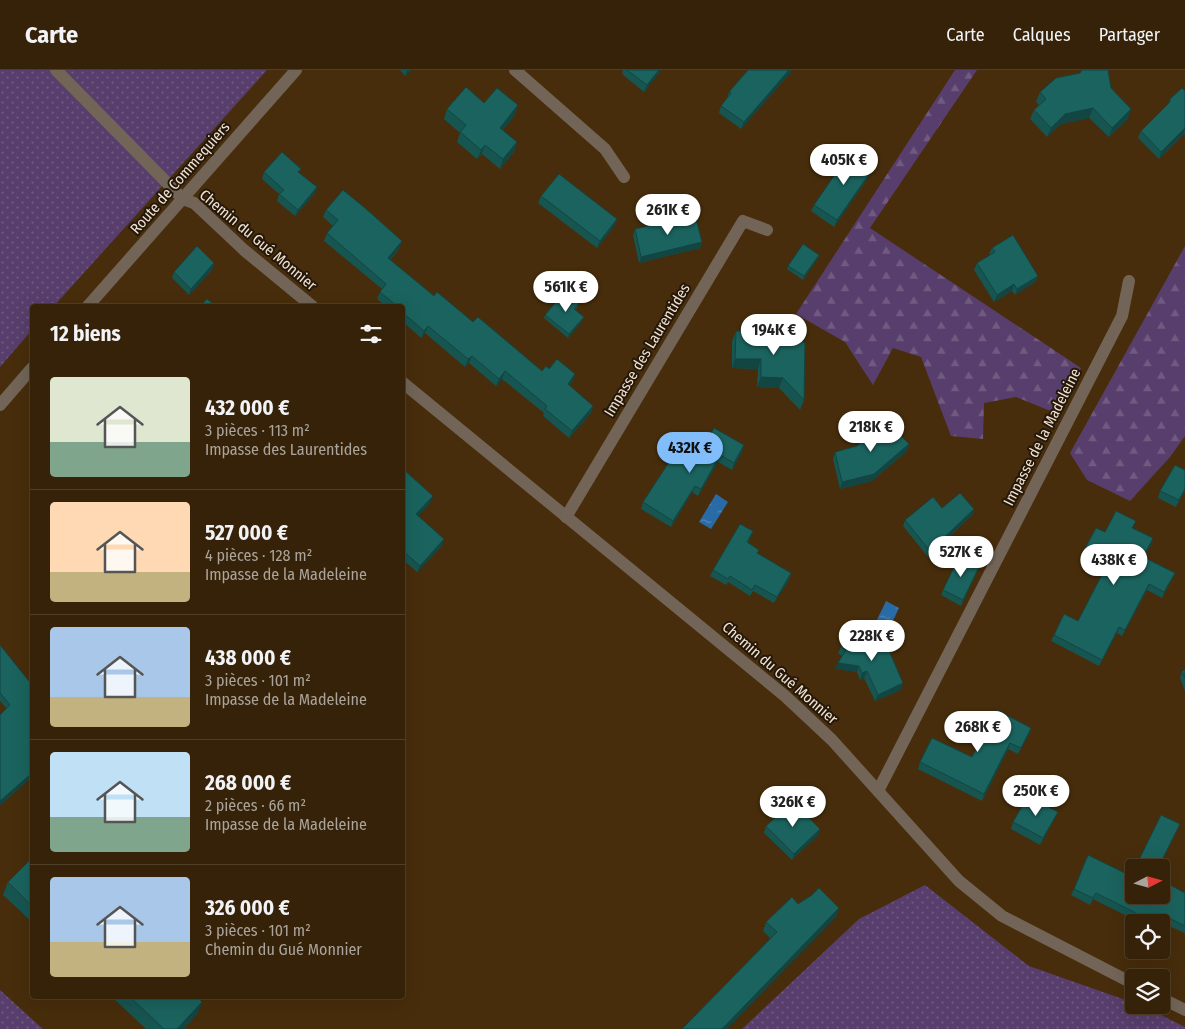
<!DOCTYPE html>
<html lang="fr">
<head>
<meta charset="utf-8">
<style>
	body { margin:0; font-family:"Fira Sans Condensed",sans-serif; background:#3d2a12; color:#f1f3f6; height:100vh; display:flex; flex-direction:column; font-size:19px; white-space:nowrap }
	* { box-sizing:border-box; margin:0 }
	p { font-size:16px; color:#aaa49c }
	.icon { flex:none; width:28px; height:28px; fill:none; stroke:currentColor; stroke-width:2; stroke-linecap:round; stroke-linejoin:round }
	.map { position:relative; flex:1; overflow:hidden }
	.details { position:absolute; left:30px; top:234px; width:375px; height:695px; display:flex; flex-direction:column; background:#352208; border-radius:5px; box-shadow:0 5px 20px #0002,0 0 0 1px #4f3f29 }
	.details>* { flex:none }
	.needle { width:32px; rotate:84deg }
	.buttons { position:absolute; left:1125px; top:789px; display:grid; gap:10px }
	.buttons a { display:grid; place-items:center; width:45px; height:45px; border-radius:5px; background:#352208; box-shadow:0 5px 20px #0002,0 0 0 1px #4f3f29; font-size:25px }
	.price { position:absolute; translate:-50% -42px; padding:0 11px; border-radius:18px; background:#fff; color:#222; font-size:16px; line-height:32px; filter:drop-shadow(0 1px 2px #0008) }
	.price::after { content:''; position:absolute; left:50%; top:30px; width:15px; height:11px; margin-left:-8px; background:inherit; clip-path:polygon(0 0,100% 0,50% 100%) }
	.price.selected { background:#80bdfa; color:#111 }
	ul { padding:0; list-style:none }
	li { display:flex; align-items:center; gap:15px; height:125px; padding:0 20px }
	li+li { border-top:1px solid #4f3f29 }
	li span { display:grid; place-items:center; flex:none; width:140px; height:100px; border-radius:5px; color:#555 }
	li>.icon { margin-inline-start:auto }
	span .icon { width:60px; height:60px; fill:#fffc; stroke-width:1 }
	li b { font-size:21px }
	h2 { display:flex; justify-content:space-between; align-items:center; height:60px; padding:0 20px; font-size:21px }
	header { display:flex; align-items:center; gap:30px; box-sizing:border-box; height:70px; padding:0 25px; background:#352208; border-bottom:1px solid #4f3f29 }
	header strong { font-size:24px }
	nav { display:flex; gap:28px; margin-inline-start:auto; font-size:18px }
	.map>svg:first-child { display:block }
	.grass { fill:url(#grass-dots) }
	.forest { fill:url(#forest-firs) }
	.water { fill:url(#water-ripples) }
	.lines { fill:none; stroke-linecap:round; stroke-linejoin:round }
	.minor { stroke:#726557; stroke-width:12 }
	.tertiary { stroke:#726557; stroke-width:12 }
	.wall { fill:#175551 }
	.shaded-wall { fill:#134542 }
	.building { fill:#1b635e; stroke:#134542 }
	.labels { text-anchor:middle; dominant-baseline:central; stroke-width:4; stroke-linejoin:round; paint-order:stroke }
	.street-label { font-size:15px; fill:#f3e3d1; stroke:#24180b }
</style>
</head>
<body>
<header>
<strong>Carte</strong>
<nav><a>Carte</a><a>Calques</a><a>Partager</a></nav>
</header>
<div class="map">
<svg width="1185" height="959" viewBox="0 0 1185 959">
	<defs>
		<pattern id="grass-dots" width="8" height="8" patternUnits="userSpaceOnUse" patternTransform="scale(1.25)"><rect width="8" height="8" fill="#583e6c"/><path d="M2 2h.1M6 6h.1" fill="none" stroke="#705a80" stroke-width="1.8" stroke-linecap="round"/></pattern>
		<pattern id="forest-firs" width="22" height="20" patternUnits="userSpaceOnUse" patternTransform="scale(1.25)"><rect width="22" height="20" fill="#583e6c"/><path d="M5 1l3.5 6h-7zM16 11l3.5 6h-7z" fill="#705a80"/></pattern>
		<pattern id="water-ripples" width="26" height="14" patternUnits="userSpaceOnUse" patternTransform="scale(1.25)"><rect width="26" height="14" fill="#296ba6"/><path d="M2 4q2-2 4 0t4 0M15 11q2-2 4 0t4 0" fill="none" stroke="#5387b5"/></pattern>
	</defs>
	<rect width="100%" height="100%" fill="#472d0b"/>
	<g class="grass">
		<polygon points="0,0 267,0 54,236 32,236 32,260 0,297"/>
		<polygon points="925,815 1029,896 1134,933 1134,935 1143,936 1185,957 1185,959 742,959 859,849"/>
		<polygon points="0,920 43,959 0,959"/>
	</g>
	<g class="forest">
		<polygon points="955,0 977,0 870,158 1081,298 1058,344 1016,327 984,333 983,369 951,366 921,287 893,278 873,315 845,272 796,244"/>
		<polygon points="1185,176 1185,366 1170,387 1130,431 1087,410 1070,383"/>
	</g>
	<g class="water">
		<polygon points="716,424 728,432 711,459 699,452"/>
		<polygon points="886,531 899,538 887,563 874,556"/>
	</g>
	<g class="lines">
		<g class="minor">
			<polyline points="56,0 183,129 194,133 244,180 312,236"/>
			<polyline points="515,0 605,79 624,107"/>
			<polyline points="402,312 785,626 832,670 959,811 1002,846 1134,914"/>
			<polyline points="566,447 743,151 767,160"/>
			<polyline points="878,721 1122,246 1129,211"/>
			<polyline points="1161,928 1185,940"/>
		</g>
		<g class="tertiary">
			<polyline points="88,236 296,0"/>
			<polyline points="0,335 32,298"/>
		</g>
	</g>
	<g class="wall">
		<polygon points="400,0 411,0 405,6"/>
		<polygon points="623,0 661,0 644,22 622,4"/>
		<polygon points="791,2 741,59 719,43 721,36 727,28 729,22"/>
		<polygon points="1111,18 1128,49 1109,67 1089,48 1061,54 1047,67 1030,49 1034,40 1039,35 1036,32 1040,22"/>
		<polygon points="1185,21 1185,65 1184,64 1159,89 1138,68 1141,61 1168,34 1170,29"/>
		<polygon points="484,33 515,45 503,60 517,72 514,82 500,99 482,84 477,89 457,72 460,63 444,49 447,39"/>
		<polygon points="874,97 871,103 834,157 811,141 814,135"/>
		<polygon points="264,102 299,103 317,117 314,124 295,146 277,131 279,124 262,109"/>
		<polygon points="541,126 615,155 597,178 538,133"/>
		<polygon points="326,140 402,171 399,179 390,190 434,226 473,252 542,301 549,299 573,311 569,315 593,336 591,343 569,368 543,346 544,343 502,309 496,316 469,293 465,297 425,263 421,268 402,251 402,236 386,236 377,229 380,222 382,219 324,171 327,163 333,156 323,147"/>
		<polygon points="635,159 702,172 700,178 639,193 633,165"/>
		<polygon points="992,178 1038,206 1035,212 1015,225 1012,221 994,232 974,200 977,193 990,185 989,184"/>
		<polygon points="819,185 818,188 803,210 787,199 788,196"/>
		<polygon points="214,193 212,200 189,225 172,208 174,202"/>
		<polygon points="579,235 575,240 582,251 568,268 544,248 545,245"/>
		<polygon points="736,261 783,271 804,330 800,340 779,318 757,317 758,299 732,298 732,271"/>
		<polygon points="714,358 742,382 732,400 718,392 698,426 692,422 671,457 641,439 643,432 694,394"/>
		<polygon points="909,374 907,381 872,411 840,419 833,389 835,382"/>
		<polygon points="402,398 430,433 418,446 442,476 417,502 402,489"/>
		<polygon points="1185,400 1185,420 1176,437 1158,428 1160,421"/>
		<polygon points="942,438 974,439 972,445 928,487 903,456 905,450"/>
		<polygon points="1133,458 1153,468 1151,474 1144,487 1175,503 1172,509 1162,528 1147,520 1122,566 1117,563 1099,596 1051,571 1054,565 1078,551 1103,502 1080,490 1082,484 1105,462"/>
		<polygon points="753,461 748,473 758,484 791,503 789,510 774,533 753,521 750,526 728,512 726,515 710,506 713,500"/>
		<polygon points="979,497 961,536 941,525 943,520"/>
		<polygon points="0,575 32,707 0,735 0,645 7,639 0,631"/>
		<polygon points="841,577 901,620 875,631 864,608 860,610 857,602 835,599 838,593 842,586 838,583"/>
		<polygon points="1185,600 1185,621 1180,608 1182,601"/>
		<polygon points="1031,658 1029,664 1018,684 1008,679 982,731 918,699 920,692 972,687"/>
		<polygon points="1058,742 1055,748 1040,775 1011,759 1013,752"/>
		<polygon points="766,756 820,759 818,765 792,790 764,763"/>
		<polygon points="32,788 32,852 3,825 8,812"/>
		<polygon points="1131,806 1185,823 1185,863 1169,856 1162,870 1161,852 1139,852 1093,829 1090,835 1071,825 1074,819"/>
		<polygon points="798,834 839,838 836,847 770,868 763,861 766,852"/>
		<polygon points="111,926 196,926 202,932 197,944 184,959 146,959"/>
	</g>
	<g class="shaded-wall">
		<polygon points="407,0 411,0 405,6"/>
		<polygon points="659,0 661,0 644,22 647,15"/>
		<polygon points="789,0 792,0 791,2 741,59 744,52"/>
		<polygon points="518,35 515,45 497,67 500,58"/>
		<polygon points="1093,38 1089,48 1061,54 1047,67 1051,58 1065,44"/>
		<polygon points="1131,39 1128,49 1109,67 1112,58"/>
		<polygon points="1185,58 1184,64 1159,89 1161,82"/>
		<polygon points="517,72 514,82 500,99 503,89"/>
		<polygon points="485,75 482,84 477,89 481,80"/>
		<polygon points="874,97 871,103 834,157 837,150"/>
		<polygon points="317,117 314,124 295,146 298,140"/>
		<polygon points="617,149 615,155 597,178 600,171"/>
		<polygon points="402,171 399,179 385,195 388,188"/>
		<polygon points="702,172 700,178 639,193 641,187"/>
		<polygon points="819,185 818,188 803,210 804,206"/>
		<polygon points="214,193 212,200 189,225 191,219"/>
		<polygon points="1038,206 1035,212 1015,225 1017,219"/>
		<polygon points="1014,214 1012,221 994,232 997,225"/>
		<polygon points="584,247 582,251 568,268 569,264"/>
		<polygon points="428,256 425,263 421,268 424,261"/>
		<polygon points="472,286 469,293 465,297 468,289"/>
		<polygon points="735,289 761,289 758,299 732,298"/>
		<polygon points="505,301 502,309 496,316 499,309"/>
		<polygon points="575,304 573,311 565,321 568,314"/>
		<polygon points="761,307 783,308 779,318 757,317"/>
		<polygon points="593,336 591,343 569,368 572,361"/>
		<polygon points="909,374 907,381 872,411 840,419 842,412"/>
		<polygon points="744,375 742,382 732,400 734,393"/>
		<polygon points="720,385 718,392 698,426 701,419"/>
		<polygon points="695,416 692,422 671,457 673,451"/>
		<polygon points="1185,419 1185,420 1176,437 1179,430"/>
		<polygon points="433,426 430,433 414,451 416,444"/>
		<polygon points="974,439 972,445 928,487 930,481"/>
		<polygon points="1153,468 1151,474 1141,493 1143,487"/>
		<polygon points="444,469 442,476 417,502 420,496"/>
		<polygon points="979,497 977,502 961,536 963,530"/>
		<polygon points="791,503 789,510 774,533 777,527"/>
		<polygon points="1175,503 1172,509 1162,528 1164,522"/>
		<polygon points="1149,514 1147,520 1122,566 1125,560"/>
		<polygon points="1119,557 1117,563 1099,596 1102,590"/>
		<polygon points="838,593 859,596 857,602 835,599"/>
		<polygon points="867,601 864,608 860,610 862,603"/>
		<polygon points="903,613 901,620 875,631 878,625"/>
		<polygon points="1031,658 1029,664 1018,684"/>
		<polygon points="1010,673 1008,679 982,731 984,724"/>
		<polygon points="32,703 32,707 0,735 0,731"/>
		<polygon points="1058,742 1055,748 1040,775 1043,768"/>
		<polygon points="820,759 818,765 792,790 794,784"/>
		<polygon points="839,838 836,847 727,959 722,959"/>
		<polygon points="1171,849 1169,856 1162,870 1164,863"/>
		<polygon points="202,932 197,944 184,959 177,959"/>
	</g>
	<g class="building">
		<polygon points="627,0 659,0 647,15"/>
		<polygon points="748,0 789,0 744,52 721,36 731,23 729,22"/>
		<polygon points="1082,0 1108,0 1111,18 1131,39 1112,58 1093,38 1065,44 1051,58 1034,40 1046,29 1040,22 1056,8 1080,3"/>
		<polygon points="466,17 484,33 497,18 518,35 500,58 517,72 503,89 485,75 481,80 460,62 466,55 447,39"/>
		<polygon points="1182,18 1185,21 1185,58 1161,82 1141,61 1170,32 1170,29"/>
		<polygon points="851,81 874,97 837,150 814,135"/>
		<polygon points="282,82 301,99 298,102 317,117 298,140 279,124 284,120 264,102"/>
		<polygon points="559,104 617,149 600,171 541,126"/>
		<polygon points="343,120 365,138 402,171 388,188 434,226 437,222 473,252 478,247 542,301 546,296 549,299 557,289 575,304 568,314 593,336 572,361 545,339 547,336 505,301 499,309 472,286 468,289 428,256 424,261 402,242 402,236 397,236 380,222 386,214 327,163 338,150 326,140"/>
		<polygon points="695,145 702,172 641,187 635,159"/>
		<polygon points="1013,165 1038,206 1017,219 1014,214 997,225 977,193 995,182 992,178"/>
		<polygon points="803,174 819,185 804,206 788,196"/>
		<polygon points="197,176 214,193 191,219 174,202"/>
		<polygon points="566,220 580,232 574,239 584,247 569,264 545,245"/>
		<polygon points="207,229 216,236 200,236"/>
		<polygon points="736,261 783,262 783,271 805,272 804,330 783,308 761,307 761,289 735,289"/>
		<polygon points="885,349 909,374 874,404 842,412 835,382 857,376"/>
		<polygon points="714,358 744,375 734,393 720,385 701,419 695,416 673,451 643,432 675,383 694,394"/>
		<polygon points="1175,395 1185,400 1185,419 1179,430 1160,421"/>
		<polygon points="402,398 433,426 416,444 444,469 420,496 402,480"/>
		<polygon points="960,423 974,439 930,481 905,450 933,427 942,438"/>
		<polygon points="1116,441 1136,451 1132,458 1153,468 1143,487 1175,503 1164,522 1149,514 1125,560 1119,557 1102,590 1054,565 1064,544 1078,551 1106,497 1082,484 1096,458 1105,462"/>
		<polygon points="740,454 753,461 747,472 759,480 757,483 791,503 777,527 755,515 752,520 730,506 728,509 713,500"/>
		<polygon points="959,487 979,497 963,530 943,520"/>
		<polygon points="853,565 887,576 903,613 878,625 867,601 862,603 859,596 838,593 846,580 841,577"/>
		<polygon points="0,575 32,615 32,703 0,731 0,645 10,635 0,623"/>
		<polygon points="1185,600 1185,608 1182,601"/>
		<polygon points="997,640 1031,658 1021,678 1010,673 984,724 920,692 932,668 972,687"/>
		<polygon points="1028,726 1058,742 1043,768 1013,752"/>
		<polygon points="793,732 820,759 794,784 766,756"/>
		<polygon points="1161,745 1180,754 1158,798 1135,798"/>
		<polygon points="1088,785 1131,806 1134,800 1134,825 1161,825 1161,810 1185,823 1185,856 1171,849 1164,863 1161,862 1161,852 1142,852 1144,847 1096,823 1093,828 1074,819"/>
		<polygon points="32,788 32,836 8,812"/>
		<polygon points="819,818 839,838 722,959 682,959 777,862 766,852 792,827 798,834 812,825"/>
		<polygon points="129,926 196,926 202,932 177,959 164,959"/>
	</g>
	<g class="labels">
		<g class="street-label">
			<text transform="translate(180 108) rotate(-49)">Route de Commequiers</text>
			<text transform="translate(258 170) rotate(40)">Chemin du Gué Monnier</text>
			<text transform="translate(647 280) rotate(-59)">Impasse des Laurentides</text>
			<text transform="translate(1042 367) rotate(-63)">Impasse de la Madeleine</text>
			<text transform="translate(780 603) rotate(41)">Chemin du Gué Monnier</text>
		</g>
	</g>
</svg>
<div class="buttons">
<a><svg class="needle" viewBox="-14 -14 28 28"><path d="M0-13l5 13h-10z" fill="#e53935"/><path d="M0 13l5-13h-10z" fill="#aaa49c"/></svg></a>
<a><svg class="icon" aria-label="locate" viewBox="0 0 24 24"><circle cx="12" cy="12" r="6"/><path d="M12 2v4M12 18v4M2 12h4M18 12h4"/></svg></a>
<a><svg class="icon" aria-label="layers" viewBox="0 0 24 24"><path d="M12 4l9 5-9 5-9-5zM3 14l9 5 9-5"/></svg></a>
</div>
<b class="price" style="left:844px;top:116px">405K €</b>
<b class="price" style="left:668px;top:166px">261K €</b>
<b class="price" style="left:566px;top:243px">561K €</b>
<b class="price" style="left:774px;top:286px">194K €</b>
<b class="price" style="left:871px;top:383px">218K €</b>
<b class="price selected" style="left:690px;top:404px">432K €</b>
<b class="price" style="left:961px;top:508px">527K €</b>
<b class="price" style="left:1114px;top:516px">438K €</b>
<b class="price" style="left:872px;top:592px">228K €</b>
<b class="price" style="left:978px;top:683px">268K €</b>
<b class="price" style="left:1036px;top:747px">250K €</b>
<b class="price" style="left:793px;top:758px">326K €</b>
<section class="details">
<h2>12 biens<svg class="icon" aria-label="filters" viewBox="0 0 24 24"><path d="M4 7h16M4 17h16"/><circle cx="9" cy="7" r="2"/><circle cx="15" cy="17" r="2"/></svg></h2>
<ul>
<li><span style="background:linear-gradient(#dfe7d0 65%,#7fa58c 0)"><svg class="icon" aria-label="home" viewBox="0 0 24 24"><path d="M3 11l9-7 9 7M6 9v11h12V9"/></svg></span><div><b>432 000 €</b><p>3 pièces · 113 m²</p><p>Impasse des Laurentides</p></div></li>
<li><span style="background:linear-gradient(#ffd9b3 70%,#c2b280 0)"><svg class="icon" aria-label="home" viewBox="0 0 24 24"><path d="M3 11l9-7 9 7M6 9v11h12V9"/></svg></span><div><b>527 000 €</b><p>4 pièces · 128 m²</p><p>Impasse de la Madeleine</p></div></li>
<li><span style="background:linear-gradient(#a9c7e8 70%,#c2b280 0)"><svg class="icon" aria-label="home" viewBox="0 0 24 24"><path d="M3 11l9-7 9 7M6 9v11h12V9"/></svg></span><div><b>438 000 €</b><p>3 pièces · 101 m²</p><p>Impasse de la Madeleine</p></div></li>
<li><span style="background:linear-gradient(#bfe0f5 65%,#7fa58c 0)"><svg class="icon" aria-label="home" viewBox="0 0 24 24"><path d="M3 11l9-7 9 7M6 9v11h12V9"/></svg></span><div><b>268 000 €</b><p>2 pièces · 66 m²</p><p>Impasse de la Madeleine</p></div></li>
<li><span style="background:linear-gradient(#a9c7e8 65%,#c2b280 0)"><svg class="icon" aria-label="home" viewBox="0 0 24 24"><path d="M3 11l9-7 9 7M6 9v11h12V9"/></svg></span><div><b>326 000 €</b><p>3 pièces · 101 m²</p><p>Chemin du Gué Monnier</p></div></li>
</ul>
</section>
</div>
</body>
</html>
